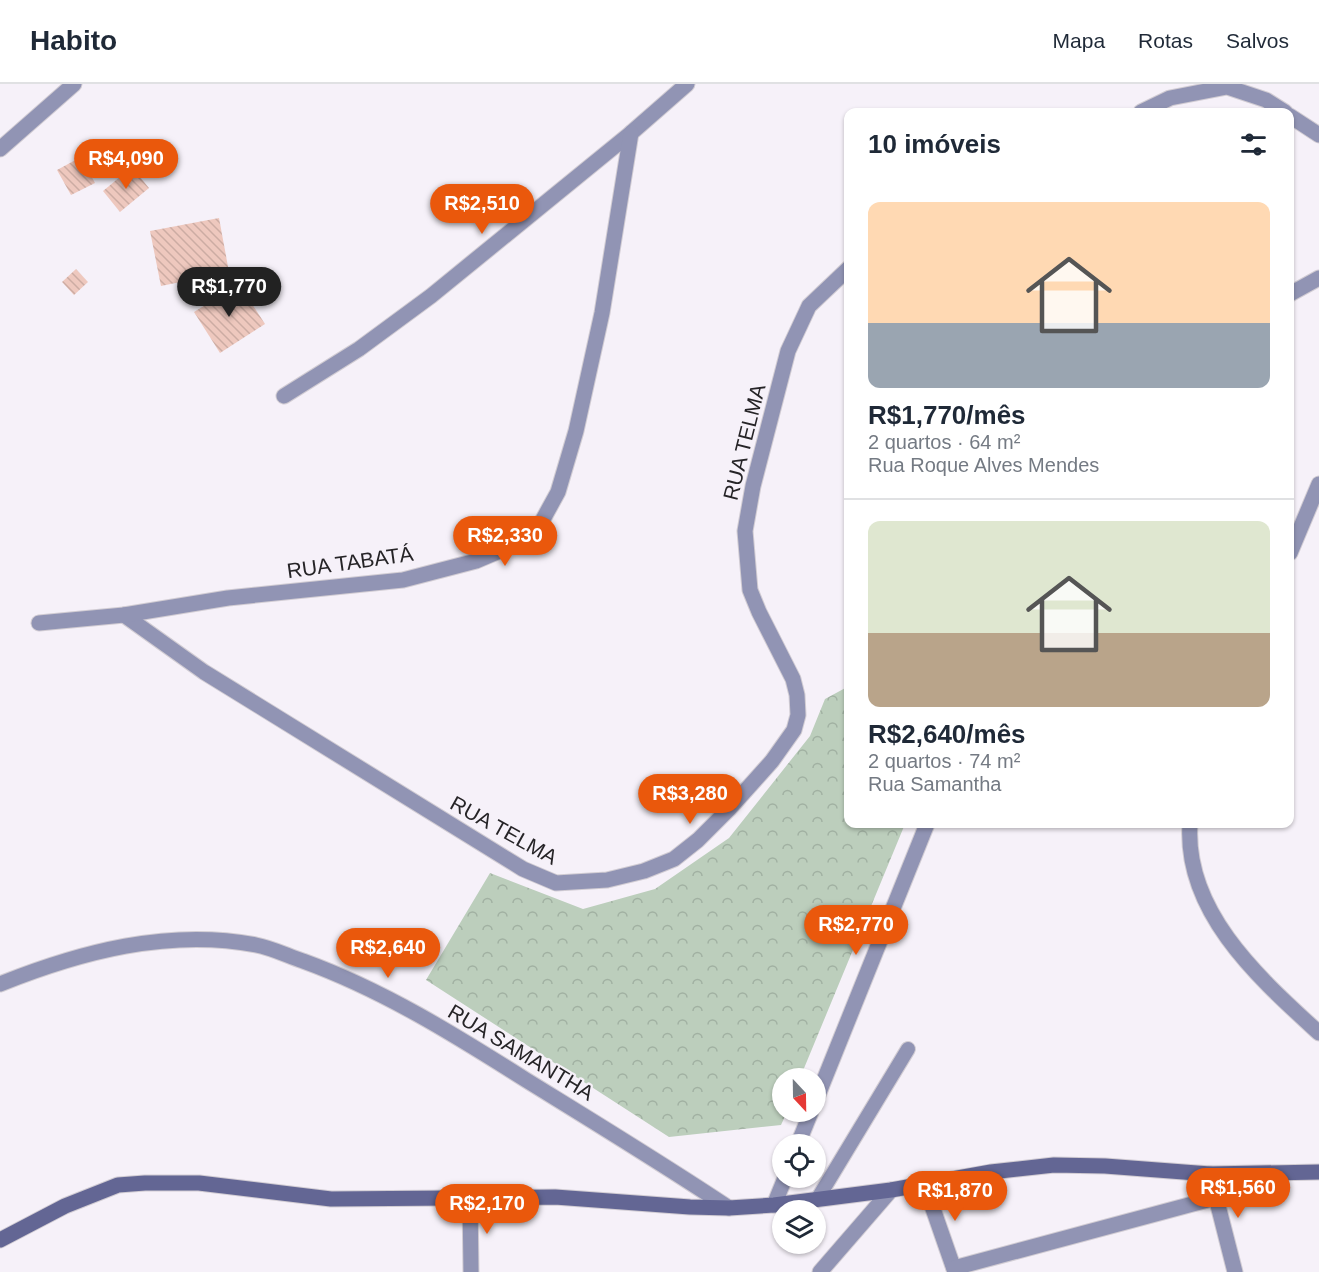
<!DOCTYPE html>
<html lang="pt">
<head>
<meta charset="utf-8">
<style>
	body { margin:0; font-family:Arial,sans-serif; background:#f6f6f7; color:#1f2937; height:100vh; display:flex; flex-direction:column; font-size:22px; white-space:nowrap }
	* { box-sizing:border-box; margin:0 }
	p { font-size:20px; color:#747a83 }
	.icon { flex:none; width:33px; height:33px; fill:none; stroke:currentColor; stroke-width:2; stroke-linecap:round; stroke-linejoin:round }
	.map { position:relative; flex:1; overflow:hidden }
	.side { position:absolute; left:844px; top:24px; width:450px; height:720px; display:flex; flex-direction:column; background:#fff; border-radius:12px; box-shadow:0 2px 4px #0004 }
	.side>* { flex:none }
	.needle { width:39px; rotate:158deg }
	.tools { position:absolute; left:772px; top:984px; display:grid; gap:12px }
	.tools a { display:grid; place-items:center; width:54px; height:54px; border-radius:50%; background:#fff; box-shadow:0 2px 4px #0004; font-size:30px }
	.price { position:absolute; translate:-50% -51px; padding:0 14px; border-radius:21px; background:#ea580c; color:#fff; font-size:20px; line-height:39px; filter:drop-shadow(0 2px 3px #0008) }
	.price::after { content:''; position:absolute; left:50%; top:36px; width:18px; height:14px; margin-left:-9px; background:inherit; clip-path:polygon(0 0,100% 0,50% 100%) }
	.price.active { background:#222; color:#fff }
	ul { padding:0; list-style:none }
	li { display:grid; align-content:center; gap:12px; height:318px; padding:0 24px }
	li+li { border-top:2px solid #e0e1e3 }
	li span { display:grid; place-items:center; height:186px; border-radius:12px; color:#555 }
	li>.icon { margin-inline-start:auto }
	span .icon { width:108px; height:108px; fill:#fffc; stroke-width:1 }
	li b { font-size:26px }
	h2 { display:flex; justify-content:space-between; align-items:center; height:72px; padding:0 24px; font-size:26px }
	header { display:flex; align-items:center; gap:36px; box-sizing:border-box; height:84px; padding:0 30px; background:#fff; border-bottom:2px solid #e0e1e3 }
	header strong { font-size:28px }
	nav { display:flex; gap:33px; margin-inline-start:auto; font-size:21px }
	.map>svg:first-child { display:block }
	.forest { fill:url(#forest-crowns) }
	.building { fill:url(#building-back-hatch) }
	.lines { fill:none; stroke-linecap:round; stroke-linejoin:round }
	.lane-casing { stroke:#d1ccd3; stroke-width:16 }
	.street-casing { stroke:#d1ccd3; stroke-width:17 }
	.secondary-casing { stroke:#d1ccd3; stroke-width:17 }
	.lane { stroke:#9194b4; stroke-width:14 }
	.street { stroke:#9194b4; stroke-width:15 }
	.secondary { stroke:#636694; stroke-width:15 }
	.labels { text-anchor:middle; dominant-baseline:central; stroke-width:4.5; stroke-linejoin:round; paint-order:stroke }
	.street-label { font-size:21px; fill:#262427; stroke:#f6f1f9 }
</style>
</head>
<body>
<header>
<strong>Habito</strong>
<nav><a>Mapa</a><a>Rotas</a><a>Salvos</a></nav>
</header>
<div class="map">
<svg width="1319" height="1188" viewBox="0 0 1319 1188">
	<defs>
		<pattern id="forest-crowns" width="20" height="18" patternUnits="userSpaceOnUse" patternTransform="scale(1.5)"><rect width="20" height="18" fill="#bccebc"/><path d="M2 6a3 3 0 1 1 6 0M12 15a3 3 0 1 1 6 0" fill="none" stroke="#a1b1a2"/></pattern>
		<pattern id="building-back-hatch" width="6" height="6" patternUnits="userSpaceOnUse" patternTransform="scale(1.5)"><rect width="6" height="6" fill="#eec8be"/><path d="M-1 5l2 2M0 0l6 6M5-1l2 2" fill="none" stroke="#ccaca3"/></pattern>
	</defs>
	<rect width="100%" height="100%" fill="#f6f1f9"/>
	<polygon class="forest" points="849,602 849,740 905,740 800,994 783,994 783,1028 787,1028 781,1041 669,1053 426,896 490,789 583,825 655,805 729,754 810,652 825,615"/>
	<g class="building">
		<polygon points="81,73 95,99 71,111 57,86"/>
		<polygon points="132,83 149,104 120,128 103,107"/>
		<polygon points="219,134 229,188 161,202 150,147"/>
		<polygon points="76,185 88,198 74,211 62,198"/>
		<polygon points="239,200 265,240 220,269 194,228"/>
	</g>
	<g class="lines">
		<g class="lane-casing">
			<polyline id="lane" points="818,1114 908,965"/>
		</g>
		<g class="street-casing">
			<g id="street">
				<polyline points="1141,28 1170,14 1227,3 1266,16 1285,28"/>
				<polyline points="1290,32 1319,51"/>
				<polyline points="0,65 74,0"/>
				<polyline points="1290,210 1319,194"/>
				<polyline points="284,312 359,265 431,212 631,49 687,0"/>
				<polyline points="1290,469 1319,400"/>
				<polyline points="124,531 204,588 523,785 556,799 607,796 644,787 674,775 698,756 729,725 772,677 794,646 798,631 797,611 793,595 759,528 750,506 745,447 753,402 788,267 809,222 849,184"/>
				<polyline points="39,539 124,531 228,514 403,496 476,477 516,460 541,439 558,408 576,347 602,229 631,49"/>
				<path d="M1190 740C1184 828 1259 894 1319 949"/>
				<path d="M0 900C80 868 169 844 256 861 272 864 288 872 303 877 383 906 455 951 526 996 594 1038 663 1080 729 1124"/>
				<polyline points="816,1016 927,740"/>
				<polyline points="798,1060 811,1028"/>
				<polyline points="1210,1090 1235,1188"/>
				<polyline points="924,1099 955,1188"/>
				<polyline points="470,1114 471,1188"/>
				<polyline points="774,1121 785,1094"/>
				<polyline points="954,1184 1215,1114"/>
				<polyline points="820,1188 891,1106"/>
			</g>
		</g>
		<g class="secondary-casing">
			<polyline id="secondary" points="0,1156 65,1122 118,1101 145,1099 199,1099 331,1115 555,1113 690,1123 729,1124 774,1121 891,1106 991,1088 1054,1081 1105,1082 1210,1090 1319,1088"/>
		</g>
		<use href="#lane" class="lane"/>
		<use href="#street" class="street"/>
		<use href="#secondary" class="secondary"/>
	</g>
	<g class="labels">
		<g class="street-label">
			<text transform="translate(744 358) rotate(-76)">RUA TELMA</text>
			<text transform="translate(350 478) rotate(-8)">RUA TABATÁ</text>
			<text transform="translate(504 746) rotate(29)">RUA TELMA</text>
			<text transform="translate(521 968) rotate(31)">RUA SAMANTHA</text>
		</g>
	</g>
</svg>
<div class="tools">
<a><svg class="needle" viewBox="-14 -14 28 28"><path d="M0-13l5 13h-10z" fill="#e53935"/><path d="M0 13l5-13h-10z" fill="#747a83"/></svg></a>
<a><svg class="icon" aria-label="locate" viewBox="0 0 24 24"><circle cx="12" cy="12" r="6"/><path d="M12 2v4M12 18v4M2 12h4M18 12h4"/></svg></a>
<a><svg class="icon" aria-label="layers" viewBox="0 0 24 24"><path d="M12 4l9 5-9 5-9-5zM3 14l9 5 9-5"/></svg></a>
</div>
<b class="price" style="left:126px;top:106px">R$4,090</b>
<b class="price" style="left:482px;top:151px">R$2,510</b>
<b class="price active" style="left:229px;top:234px">R$1,770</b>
<b class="price" style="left:505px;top:483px">R$2,330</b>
<b class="price" style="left:690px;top:741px">R$3,280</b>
<b class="price" style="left:856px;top:872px">R$2,770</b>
<b class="price" style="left:388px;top:895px">R$2,640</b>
<b class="price" style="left:1238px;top:1135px">R$1,560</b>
<b class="price" style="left:955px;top:1138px">R$1,870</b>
<b class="price" style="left:487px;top:1151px">R$2,170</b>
<section class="side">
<h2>10 imóveis<svg class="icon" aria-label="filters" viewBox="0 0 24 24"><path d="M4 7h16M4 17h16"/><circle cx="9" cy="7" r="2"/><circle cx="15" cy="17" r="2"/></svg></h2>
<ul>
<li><span style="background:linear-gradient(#ffd9b3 65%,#9aa5b1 0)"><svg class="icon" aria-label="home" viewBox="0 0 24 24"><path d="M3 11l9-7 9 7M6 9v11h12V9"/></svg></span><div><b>R$1,770/mês</b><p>2 quartos · 64 m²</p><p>Rua Roque Alves Mendes</p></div></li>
<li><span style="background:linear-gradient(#dfe7d0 60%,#b9a48a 0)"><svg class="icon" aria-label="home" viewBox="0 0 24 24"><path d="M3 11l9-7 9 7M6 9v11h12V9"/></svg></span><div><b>R$2,640/mês</b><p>2 quartos · 74 m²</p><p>Rua Samantha</p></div></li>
</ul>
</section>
</div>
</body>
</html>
